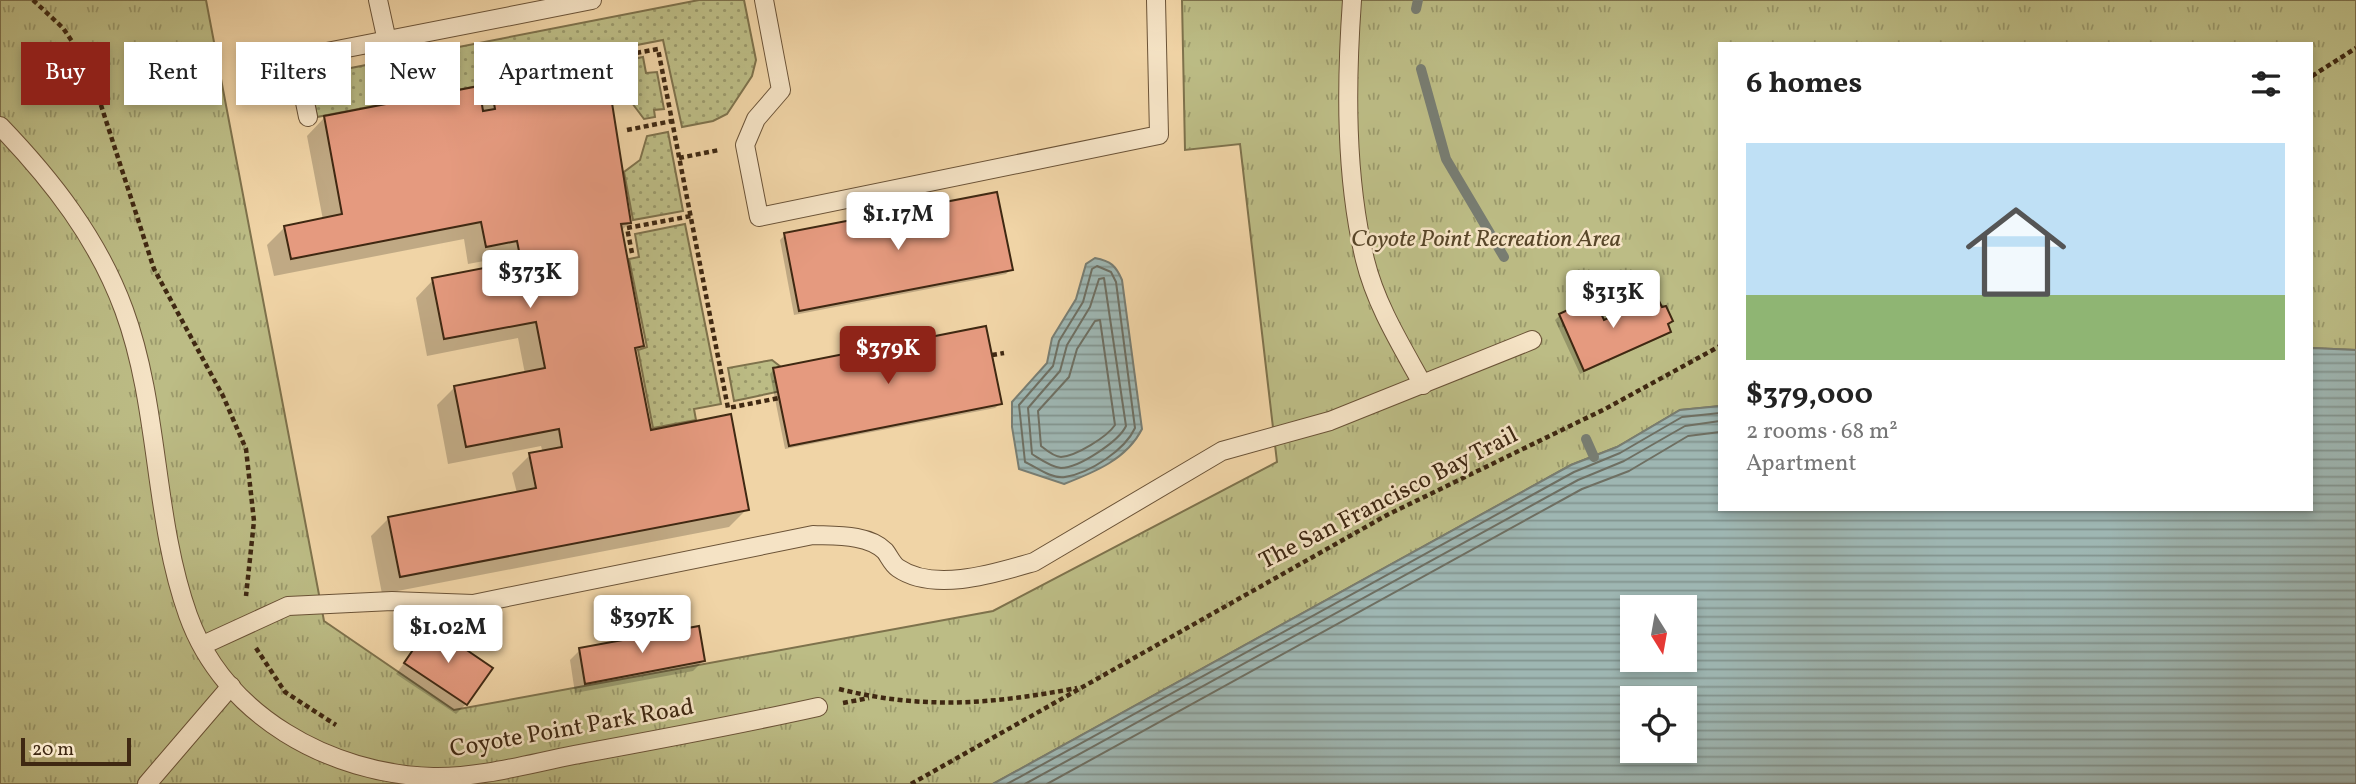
<!DOCTYPE html>
<html lang="en">
<head>
<meta charset="utf-8">
<style>
	body { margin:0; font-family:Vollkorn,serif; background:#f2f2f2; color:#222; height:100vh; display:flex; flex-direction:column; font-size:26px; white-space:nowrap }
	* { box-sizing:border-box; margin:0 }
	p { font-size:23px; color:#767676 }
	.icon { flex:none; width:38px; height:38px; fill:none; stroke:currentColor; stroke-width:2; stroke-linecap:round; stroke-linejoin:round }
	.map { position:relative; flex:1; overflow:hidden }
	.panel { position:absolute; left:1718px; top:42px; width:595px; height:469px; display:flex; flex-direction:column; background:#fff; border-radius:0px; box-shadow:0 4px 10px #0003 }
	.panel>* { flex:none }
	.guide { position:absolute; left:21px; top:42px; width:665px; height:63px; display:flex; gap:14px }
	.needle { width:46px; rotate:169deg }
	.fabs { position:absolute; left:1620px; top:595px; display:grid; gap:14px }
	.fabs a { display:grid; place-items:center; width:77px; height:77px; border-radius:0px; background:#fff; box-shadow:0 4px 10px #0003; font-size:35px }
	.scale { position:absolute; left:21px; bottom:18px; width:110px; box-sizing:border-box; padding-left:7px; border:4px solid #3f2812; border-top:0; font-size:19px; line-height:24px; white-space:nowrap; color:#3f2812; -webkit-text-stroke:5px #f5e3c5; paint-order:stroke }
	.price { position:absolute; translate:-50% -60px; padding:0 16px; border-radius:7px; background:#fff; color:#222; font-size:23px; line-height:46px; filter:drop-shadow(0 2px 4px #0008) }
	.price::after { content:''; position:absolute; left:50%; top:42px; width:21px; height:16px; margin-left:-10px; background:inherit; clip-path:polygon(0 0,100% 0,50% 100%) }
	.price.selected { background:#8f2418; color:#fff }
	ul { padding:0; list-style:none }
	li { display:grid; align-content:center; gap:14px; height:371px; padding:0 28px }
	li span { display:grid; place-items:center; height:217px; border-radius:0px; color:#555 }
	li>.icon { margin-inline-start:auto }
	span .icon { width:126px; height:126px; fill:#fffc; stroke-width:1 }
	li b { font-size:30px }
	h2 { display:flex; justify-content:space-between; align-items:center; height:84px; padding:0 28px; font-size:30px }
	.chip { padding:0 24px; border-radius:0px; background:#fff; box-shadow:0 4px 10px #0003; font-size:24px; line-height:63px }
	.chip.selected { background:#8f2418; color:#fff }
	.map>svg:first-child { display:block }
	.grass { fill:url(#grass-dots); stroke:#7e724c; stroke-width:2 }
	.park { fill:url(#park-tufts); stroke:#7e724c; stroke-width:2 }
	.water { fill:url(#water-rules); stroke:#787d72; stroke-width:2; fill-rule:evenodd }
	.shadow { fill:#0003 }
	.lines { fill:none; stroke-linecap:round; stroke-linejoin:round }
	.shore { stroke:#6e6f62; stroke-width:2 }
	.stream { stroke:#787d72; stroke-width:10 }
	.building { fill:#e59a7f; stroke:#3f2812; stroke-width:2 }
	.service-casing { stroke:#6b5337; stroke-width:20 }
	.path { stroke:#3f2812; stroke-width:4.5; stroke-dasharray:5 3.5; stroke-linecap:butt }
	.service { stroke:#f5e3c5; stroke-width:18 }
	.labels { text-anchor:middle; dominant-baseline:central; stroke-width:5; stroke-linejoin:round; paint-order:stroke }
	.park-label { font-size:24px; font-style:italic; fill:#584629; stroke:#f5e3c5 }
	.street-label { font-size:24px; fill:#3f2812; stroke:#f5e3c5 }
</style>
</head>
<body>
<div class="map">
<svg width="2356" height="784" viewBox="0 0 2356 784">
	<defs>
		<pattern id="grass-dots" width="8" height="8" patternUnits="userSpaceOnUse" patternTransform="scale(1.75)"><rect width="8" height="8" fill="#bcbc85"/><path d="M2 2h.1M6 6h.1" fill="none" stroke="#9a996b" stroke-width="1.8" stroke-linecap="round"/></pattern>
		<pattern id="park-tufts" width="24" height="20" patternUnits="userSpaceOnUse" patternTransform="scale(1.75)"><rect width="24" height="20" fill="#bcbc85"/><path d="M3 7l-1-3M5 7V3M7 7l1-3M15 17l-1-3M17 17v-4M19 17l1-3" fill="none" stroke="#9a996b"/></pattern>
		<pattern id="water-rules" width="6" height="5" patternUnits="userSpaceOnUse" patternTransform="scale(1.75)"><rect width="6" height="5" fill="#9eb6b2"/><path d="M0 2.5h6" fill="none" stroke="#82948f"/></pattern>
	</defs>
	<rect width="100%" height="100%" fill="#f0d4a6"/>
	<filter id="stains"><feTurbulence type="fractalNoise" baseFrequency=".00286" numOctaves="4"/><feColorMatrix values="0 0 0 0 .2 0 0 0 0 .09 0 0 0 0 .02 0 0 0 .5 -.17"/></filter>
	<radialGradient id="worn" r=".72"><stop offset=".6" stop-color="#630" stop-opacity="0"/><stop offset="1" stop-color="#630" stop-opacity=".3"/></radialGradient>
	<g class="grass">
		<polygon points="699,0 744,0 756,60 752,76 727,114 713,121 682,127 663,40 487,74 488,84 317,117 311,83 320,74"/>
		<polygon points="643,57 646,73 657,72 664,109 654,110 655,117 644,119 629,99 614,93 609,64"/>
		<polygon points="668,132 683,211 633,220 624,172 640,160 647,136"/>
		<polygon points="685,224 721,404 694,409 696,420 653,428 638,350 647,347 629,259 639,257 635,234"/>
		<polygon points="772,360 781,367 786,390 734,401 728,368"/>
	</g>
	<polygon class="park" points="0,0 206,0 324,621 454,710 993,611 1277,462 1240,144 1185,150 1182,0 2356,0 2356,350 2312,348 2312,44 1720,44 1720,406 1680,410 1617,447 1571,465 993,784 0,784"/>
	<g class="water">
		<path d="M1095 258C1111 261 1116 266 1122 280L1142 429C1127 459 1095 472 1064 484L1019 469 1012 427V402L1047 363 1052 338 1076 299 1086 264Z"/>
		<path d="M2312 348 2356 350V784H993L1571 465 1617 447 1680 410 1720 406V509H2312ZM1633 607H1685V660H1633ZM1633 698H1685V751H1633Z"/>
	</g>
	<g class="shadow">
		<polygon points="490,76 582,91 630,222 621,231 642,345 634,354 649,432 747,509 729,527 382,594 371,536 389,518 517,493 512,473 530,455 543,453 541,446 448,464 437,405 455,387 525,374 518,338 427,356 416,298 433,280 501,267 500,258 468,264 464,239 274,276 267,245 285,227 323,220 307,136 324,118 478,88"/>
		<polygon points="785,235 1011,269 1006,274 794,315 780,240"/>
		<polygon points="1560,315 1603,323 1671,321 1664,336 1580,374 1555,320"/>
		<polygon points="774,369 1000,404 995,408 785,449 770,374"/>
		<polygon points="430,628 466,704 456,714 396,674"/>
		<polygon points="580,650 703,661 693,671 575,693 570,660"/>
	</g>
	<g class="lines">
		<g class="shore">
			<path d="M1097 266 1111 272 1116 282 1135 428C1125 450 1090 473 1065 477 1051 479 1036 467 1025 462L1019 405 1053 366 1059 341 1083 302 1092 269Z"/>
			<path d="M1104 278 1126 426C1119 441 1079 468 1061 468 1051 467 1040 459 1032 454L1028 408 1060 371 1067 345 1090 307 1099 279Z"/>
			<path d="M1100 320 1115 425C1107 437 1076 456 1061 457 1054 457 1046 450 1041 446L1038 411 1069 377 1077 349 1095 321Z"/>
			<polyline points="1007,784 1574,472 1620,453 1682,417 1720,413"/>
			<polyline points="1025,784 1578,480 1624,461 1685,426 1720,421"/>
			<polyline points="1047,784 1582,489 1629,471 1688,436 1720,432"/>
		</g>
		<g class="stream">
			<polyline points="1416,9 1418,0"/>
			<polyline points="1421,69 1446,159 1504,257"/>
			<polyline points="1586,439 1594,457"/>
		</g>
	</g>
	<g class="building">
		<polygon points="577,58 583,89 609,84 631,223 621,224 644,346 635,348 651,430 731,414 749,510 400,577 388,517 536,488 529,453 562,447 559,429 466,447 454,386 545,368 536,322 444,339 432,278 521,261 517,241 486,247 481,222 291,259 284,226 342,214 324,116 479,86 483,111 495,109 489,75"/>
		<polygon points="997,192 1013,270 799,311 784,233"/>
		<polygon points="1657,297 1662,307 1666,306 1673,321 1668,324 1671,332 1584,371 1559,314 1594,298 1604,320"/>
		<polygon points="986,326 1002,404 789,446 773,368"/>
		<polygon points="430,625 493,668 467,705 404,663"/>
		<polygon points="699,626 705,661 585,684 579,648"/>
	</g>
	<g class="lines">
		<g class="service-casing">
			<g id="service">
				<polyline points="378,0 387,41"/>
				<polyline points="764,0 781,90 756,119 745,145 759,217 1159,135 1156,0"/>
				<path d="M1352 0C1346 85 1345 176 1365 260 1376 305 1401 345 1423 385"/>
				<polyline points="308,117 296,58 592,0"/>
				<path d="M0 126C52 180 98 239 124 310 160 408 153 517 188 615 224 716 330 774 433 777 480 778 528 764 574 755 656 740 737 725 818 707"/>
				<path d="M203 645 288 606 392 601 473 604 813 535C835 536 868 534 885 551 889 556 892 564 898 568 934 593 996 573 1034 562L1222 451 1330 421 1532 340"/>
				<polyline points="147,784 231,686"/>
			</g>
		</g>
		<g class="path">
			<polyline points="33,0 63,28 88,65 154,269 223,396 246,449 254,521 246,596"/>
			<polyline points="586,62 658,49 728,408 779,398"/>
			<polyline points="2312,76 2356,48"/>
			<polyline points="627,130 672,121"/>
			<polyline points="679,158 719,150"/>
			<polyline points="632,253 627,228 691,216"/>
			<polyline points="992,355 1004,353"/>
			<polyline points="256,648 285,692 336,725"/>
			<path d="M839 689C923 710 993 704 1077 688"/>
			<polyline points="843,703 869,698"/>
			<polyline points="911,784 1387,515 1605,409 1720,346"/>
		</g>
		<use href="#service" class="service"/>
	</g>
	<g class="labels">
		<g class="park-label">
			<text x="1486" y="240">Coyote Point Recreation Area</text>
		</g>
		<g class="street-label">
			<text transform="translate(1389 499) rotate(-27)">The San Francisco Bay Trail</text>
			<text transform="translate(572 729) rotate(-10)">Coyote Point Park Road</text>
		</g>
	</g>
	<rect width="100%" height="100%" filter="url(#stains)"/>
	<rect width="100%" height="100%" fill="url(#worn)"/>
</svg>
<div class="fabs">
<a><svg class="needle" viewBox="-14 -14 28 28"><path d="M0-13l5 13h-10z" fill="#e53935"/><path d="M0 13l5-13h-10z" fill="#767676"/></svg></a>
<a><svg class="icon" aria-label="locate" viewBox="0 0 24 24"><circle cx="12" cy="12" r="6"/><path d="M12 2v4M12 18v4M2 12h4M18 12h4"/></svg></a>
</div>
<div class="scale">20 m</div>
<b class="price" style="left:898px;top:252px">$1.17M</b>
<b class="price" style="left:530px;top:310px">$373K</b>
<b class="price" style="left:1613px;top:330px">$313K</b>
<b class="price selected" style="left:888px;top:386px">$379K</b>
<b class="price" style="left:642px;top:655px">$397K</b>
<b class="price" style="left:448px;top:665px">$1.02M</b>
<div class="guide">
<a class="chip selected">Buy</a>
<a class="chip">Rent</a>
<a class="chip">Filters</a>
<a class="chip">New</a>
<a class="chip">Apartment</a>
</div>
<section class="panel">
<h2>6 homes<svg class="icon" aria-label="filters" viewBox="0 0 24 24"><path d="M4 7h16M4 17h16"/><circle cx="9" cy="7" r="2"/><circle cx="15" cy="17" r="2"/></svg></h2>
<ul>
<li><span style="background:linear-gradient(#bfe0f5 70%,#8fb573 0)"><svg class="icon" aria-label="home" viewBox="0 0 24 24"><path d="M3 11l9-7 9 7M6 9v11h12V9"/></svg></span><div><b>$379,000</b><p>2 rooms · 68 m²</p><p>Apartment</p></div></li>
</ul>
</section>
</div>
</body>
</html>
